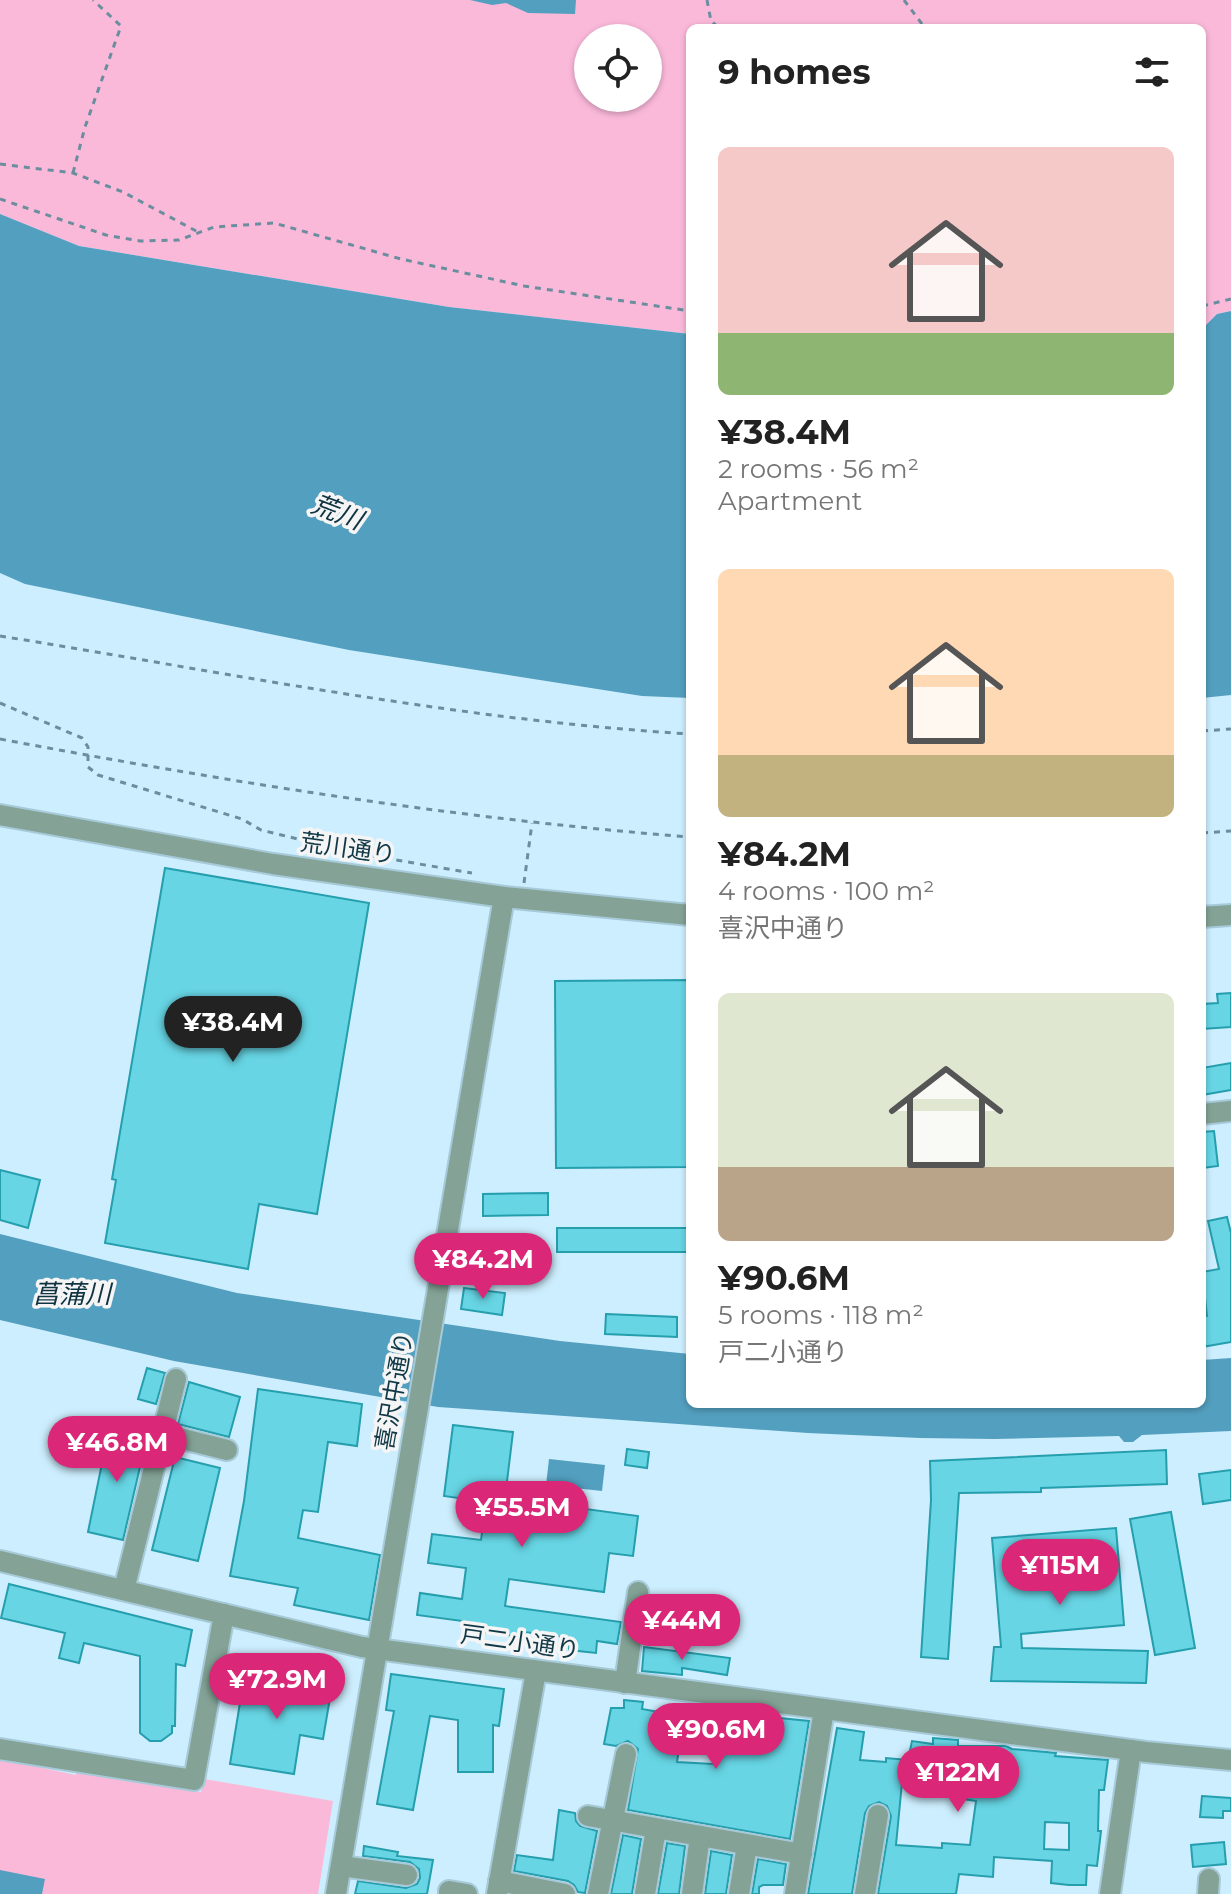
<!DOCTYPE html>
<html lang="en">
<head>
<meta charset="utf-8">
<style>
	body { margin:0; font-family:Montserrat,"Noto Sans JP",sans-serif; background:#f6f6f6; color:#222; height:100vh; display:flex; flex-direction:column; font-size:30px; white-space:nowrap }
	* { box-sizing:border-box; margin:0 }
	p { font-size:26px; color:#767676 }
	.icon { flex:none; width:44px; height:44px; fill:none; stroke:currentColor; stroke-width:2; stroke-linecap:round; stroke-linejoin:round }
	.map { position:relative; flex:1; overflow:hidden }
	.side { position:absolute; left:686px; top:24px; width:520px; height:1384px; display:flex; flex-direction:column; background:#fff; border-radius:12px; box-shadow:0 2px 6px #0004 }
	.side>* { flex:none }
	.tools { position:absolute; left:574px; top:24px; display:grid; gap:16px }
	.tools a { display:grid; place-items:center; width:88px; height:88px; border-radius:50%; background:#fff; box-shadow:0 2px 6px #0004; font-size:40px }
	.price { position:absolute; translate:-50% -68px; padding:0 18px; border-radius:28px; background:#db2777; color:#fff; font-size:26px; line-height:52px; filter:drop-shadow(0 2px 4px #0008) }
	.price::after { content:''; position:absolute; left:50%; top:48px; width:24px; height:18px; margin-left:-12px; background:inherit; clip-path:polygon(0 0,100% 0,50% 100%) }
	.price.selected { background:#222; color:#fff }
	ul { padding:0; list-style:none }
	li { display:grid; align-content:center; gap:16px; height:424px; padding:0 32px }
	li span { display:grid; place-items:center; height:248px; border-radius:12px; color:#555 }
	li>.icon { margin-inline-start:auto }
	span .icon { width:144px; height:144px; fill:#fffc; stroke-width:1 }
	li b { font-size:34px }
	h2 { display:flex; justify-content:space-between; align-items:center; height:96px; padding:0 32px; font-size:34px }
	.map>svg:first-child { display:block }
	.green { fill:#fbb9da; fill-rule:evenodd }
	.water { fill:#539fbf }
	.building { fill:#67d5e4; stroke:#259ead; stroke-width:2; fill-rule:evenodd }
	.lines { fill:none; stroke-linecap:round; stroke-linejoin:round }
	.minor-casing { stroke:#a7cad9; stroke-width:24 }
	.path { stroke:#6a8e9e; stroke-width:3; stroke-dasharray:6 6; stroke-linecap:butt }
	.minor { stroke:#84a396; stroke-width:20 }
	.labels { text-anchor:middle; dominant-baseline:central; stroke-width:7; stroke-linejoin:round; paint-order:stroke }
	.street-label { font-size:24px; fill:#113847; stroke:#f5f5f5 }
	.water-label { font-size:26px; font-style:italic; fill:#103342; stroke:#f5f5f5 }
</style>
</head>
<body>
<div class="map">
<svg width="1231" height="1894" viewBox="0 0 1231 1894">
	<rect width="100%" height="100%" fill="#cdeefe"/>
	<g class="green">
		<path d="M0 0H1231V311L1217 314 1202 329V28H690V334L449 307 79 246 0 214ZM588 38H648V98H588Z"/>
		<polygon points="0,1759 76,1775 77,1770 201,1792 204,1779 333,1801 318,1894 0,1894"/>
	</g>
	<g class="water">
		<polygon points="470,0 576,0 575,14 528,13 506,3 492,5"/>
		<polygon points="0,214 79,246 449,307 690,334 690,698 642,696 349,650 25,584 0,573"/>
		<polygon points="1231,311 1231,695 1202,698 1202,329 1217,314"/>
		<polygon points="0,1234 237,1293 560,1341 690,1354 690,1404 1202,1404 1202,1360 1231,1358 1231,1431 1142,1435 1133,1442 1124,1442 1119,1436 995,1439 920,1438 808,1433 438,1407 174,1361 0,1320"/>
		<polygon points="549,1459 605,1465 602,1491 546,1485"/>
		<polygon points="0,1870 45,1879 42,1894 0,1894"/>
	</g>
	<g class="building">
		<polygon points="165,868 369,903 317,1214 259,1204 248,1269 105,1243 116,1180 112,1179"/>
		<polygon points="690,980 690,1167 556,1168 555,981"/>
		<polygon points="1231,993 1231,1027 1202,1029 1202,1004 1218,1003 1217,994"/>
		<polygon points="1231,1063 1231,1090 1202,1095 1202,1068"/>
		<polygon points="1214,1131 1218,1166 1202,1168 1202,1132"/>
		<polygon points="0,1170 40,1180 28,1228 0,1220"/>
		<polygon points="548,1193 548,1215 483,1216 483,1194"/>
		<polygon points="1227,1217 1231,1233 1231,1342 1202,1347 1202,1317 1207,1316 1202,1272 1219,1269 1208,1221"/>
		<rect x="557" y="1228" width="133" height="24"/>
		<polygon points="464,1288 505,1293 502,1315 461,1309"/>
		<polygon points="606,1314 677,1317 677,1337 605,1334"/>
		<polygon points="147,1368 165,1373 156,1404 138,1399"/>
		<polygon points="189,1382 240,1397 229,1437 178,1424"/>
		<polygon points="258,1389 362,1404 357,1446 328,1442 318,1512 303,1510 298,1538 380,1555 369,1620 294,1605 298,1588 230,1576 244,1501"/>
		<polygon points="453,1425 513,1432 505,1498 638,1516 633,1556 609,1553 604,1592 509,1579 505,1606 621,1622 617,1644 597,1641 596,1653 569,1650 570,1638 525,1632 524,1637 481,1632 480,1639 468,1637 470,1622 417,1615 420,1593 462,1599 466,1568 428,1563 432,1534 481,1540 486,1502 444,1496"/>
		<polygon points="109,1429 147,1437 123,1540 88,1532"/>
		<polygon points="627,1449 649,1452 647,1468 625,1465"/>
		<polygon points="1166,1450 1167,1484 1041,1488 1041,1492 959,1493 948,1659 921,1657 931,1500 930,1461"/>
		<polygon points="175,1457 220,1468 198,1561 152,1550"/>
		<polygon points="1231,1470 1231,1500 1203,1504 1199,1474"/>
		<polygon points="1171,1512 1195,1648 1155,1655 1130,1519"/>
		<polygon points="1116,1528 1124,1625 1021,1634 1022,1648 1148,1651 1146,1683 991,1681 994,1647 1001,1647 992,1538"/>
		<polygon points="9,1584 192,1630 185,1666 176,1664 175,1726 172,1726 172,1733 161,1741 150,1741 140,1733 140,1656 84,1643 79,1663 59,1658 65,1633 1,1618"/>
		<polygon points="644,1647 730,1658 727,1675 682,1668 682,1675 642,1671"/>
		<polygon points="245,1672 332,1686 323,1739 300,1735 294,1774 230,1764"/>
		<polygon points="391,1674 504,1689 499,1726 493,1725 493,1772 458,1772 458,1720 430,1716 413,1810 377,1804 394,1711 386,1710"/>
		<polygon points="624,1700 643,1702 642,1709 670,1714 666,1742 680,1743 677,1762 713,1764 719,1724 738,1727 739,1714 809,1721 790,1839 628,1810 638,1749 628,1741 616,1746 604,1744 611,1708 624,1708"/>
		<path d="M837 1728 864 1732 860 1760 886 1762V1758L908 1760 912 1741 933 1744V1738L958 1740V1746H1006L1012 1749 1056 1753 1055 1756 1108 1760 1104 1790H1099L1098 1831H1101L1097 1866 1087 1865 1086 1885H1069L1051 1883 1052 1861 994 1857 993 1877 959 1874 956 1894H878L891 1816 887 1806 879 1802 869 1806 865 1813 852 1894H808ZM903 1772 926 1777 965 1781 963 1799 976 1801 970 1845 942 1843V1848L896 1845ZM1045 1822 1069 1823V1850L1044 1849Z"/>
		<polygon points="1202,1796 1231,1798 1231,1811 1223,1811 1223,1818 1200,1817"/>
		<polygon points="559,1810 575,1813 576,1821 580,1826 597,1831 585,1893 578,1892 574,1885 568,1881 514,1871 517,1855 553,1860"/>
		<polygon points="623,1835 641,1839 632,1894 611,1894"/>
		<polygon points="1224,1842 1226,1864 1193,1867 1191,1845"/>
		<polygon points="667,1843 685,1846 679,1894 658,1894"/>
		<polygon points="364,1846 398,1852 397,1856 433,1860 427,1894 355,1894 358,1881 406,1888 417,1884 420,1878 419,1869 410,1862 363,1856"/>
		<polygon points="711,1851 732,1855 726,1894 705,1894"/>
		<polygon points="758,1859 786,1864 783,1885 763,1885 759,1887 759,1894 752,1894"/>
	</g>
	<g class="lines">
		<g class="minor-casing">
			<g id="minor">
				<polyline points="0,815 273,864 504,897 690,915"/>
				<polyline points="1202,917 1231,915"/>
				<polyline points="1202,1114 1231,1111"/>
				<polyline points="163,1434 227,1450"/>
				<polyline points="0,1561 362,1647 1146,1752 1231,1760"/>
				<polyline points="124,1590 176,1379"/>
				<polyline points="625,1683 638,1592"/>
				<polyline points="0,1749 194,1780 224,1614"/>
				<polyline points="588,1816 802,1854"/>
				<polyline points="341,1866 407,1875"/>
				<polyline points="499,1881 565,1894"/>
				<polyline points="336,1894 504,897"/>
				<polyline points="449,1894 449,1891 467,1894"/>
				<polyline points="497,1894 536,1671"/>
				<polyline points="598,1894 626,1754"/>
				<polyline points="645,1894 656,1829"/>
				<polyline points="692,1894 700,1836"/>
				<polyline points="739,1894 747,1845"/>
				<polyline points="795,1894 824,1709"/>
				<polyline points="865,1894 878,1815"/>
				<polyline points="1110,1894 1131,1750"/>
				<polyline points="1208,1894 1209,1879"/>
			</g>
		</g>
		<g class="path">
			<polyline points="707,0 711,21 719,28"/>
			<polyline points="904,0 925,28"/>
			<polyline points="0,164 73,173 123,192 198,232"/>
			<polyline points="73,173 85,127 121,26 93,0"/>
			<polyline points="0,199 106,235 140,241 179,240 214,227 274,223 401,259 524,286 690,311"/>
			<polyline points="1202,306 1231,299"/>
			<path d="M0 636C230 673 457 720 690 734"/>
			<polyline points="0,703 82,738 88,747 88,767 98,775 242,819 261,830 355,853 472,873"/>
			<polyline points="1202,731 1231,729"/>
			<path d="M0 739C229 782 458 819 690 837"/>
			<polyline points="1202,833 1231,831"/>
			<polyline points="524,883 532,823"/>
		</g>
		<use href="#minor" class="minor"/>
	</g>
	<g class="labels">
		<g class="street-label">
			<text transform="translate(348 848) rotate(8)">荒川通り</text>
			<text transform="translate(394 1391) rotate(-80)">喜沢中通り</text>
			<text transform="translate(520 1642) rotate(8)">戸二小通り</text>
		</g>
		<g class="water-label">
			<text transform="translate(337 512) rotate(21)">荒川</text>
			<text x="72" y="1294">菖蒲川</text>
		</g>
	</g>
</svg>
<div class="tools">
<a><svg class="icon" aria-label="locate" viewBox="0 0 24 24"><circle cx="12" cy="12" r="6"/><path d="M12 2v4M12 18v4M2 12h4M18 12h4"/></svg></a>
</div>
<b class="price selected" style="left:233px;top:1064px">¥38.4M</b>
<b class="price" style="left:483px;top:1301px">¥84.2M</b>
<b class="price" style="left:117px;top:1484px">¥46.8M</b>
<b class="price" style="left:522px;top:1549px">¥55.5M</b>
<b class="price" style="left:1060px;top:1607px">¥115M</b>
<b class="price" style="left:682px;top:1662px">¥44M</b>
<b class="price" style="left:277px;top:1721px">¥72.9M</b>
<b class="price" style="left:716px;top:1771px">¥90.6M</b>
<b class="price" style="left:958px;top:1814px">¥122M</b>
<section class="side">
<h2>9 homes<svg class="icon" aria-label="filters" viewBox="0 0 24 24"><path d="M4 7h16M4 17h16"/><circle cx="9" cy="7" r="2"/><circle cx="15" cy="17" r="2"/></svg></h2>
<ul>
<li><span style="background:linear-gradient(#f6c9c9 75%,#8fb573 0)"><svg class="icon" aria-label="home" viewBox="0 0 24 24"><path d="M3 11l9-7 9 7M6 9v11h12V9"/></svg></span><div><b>¥38.4M</b><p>2 rooms · 56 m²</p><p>Apartment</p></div></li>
<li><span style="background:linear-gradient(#ffd9b3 75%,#c2b280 0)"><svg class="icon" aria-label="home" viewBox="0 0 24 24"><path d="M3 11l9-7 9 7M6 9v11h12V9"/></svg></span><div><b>¥84.2M</b><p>4 rooms · 100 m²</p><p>喜沢中通り</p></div></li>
<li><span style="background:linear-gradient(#dfe7d0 70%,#b9a48a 0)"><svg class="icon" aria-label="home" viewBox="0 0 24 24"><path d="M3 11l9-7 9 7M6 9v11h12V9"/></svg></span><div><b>¥90.6M</b><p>5 rooms · 118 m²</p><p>戸二小通り</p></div></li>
</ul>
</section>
</div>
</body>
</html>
